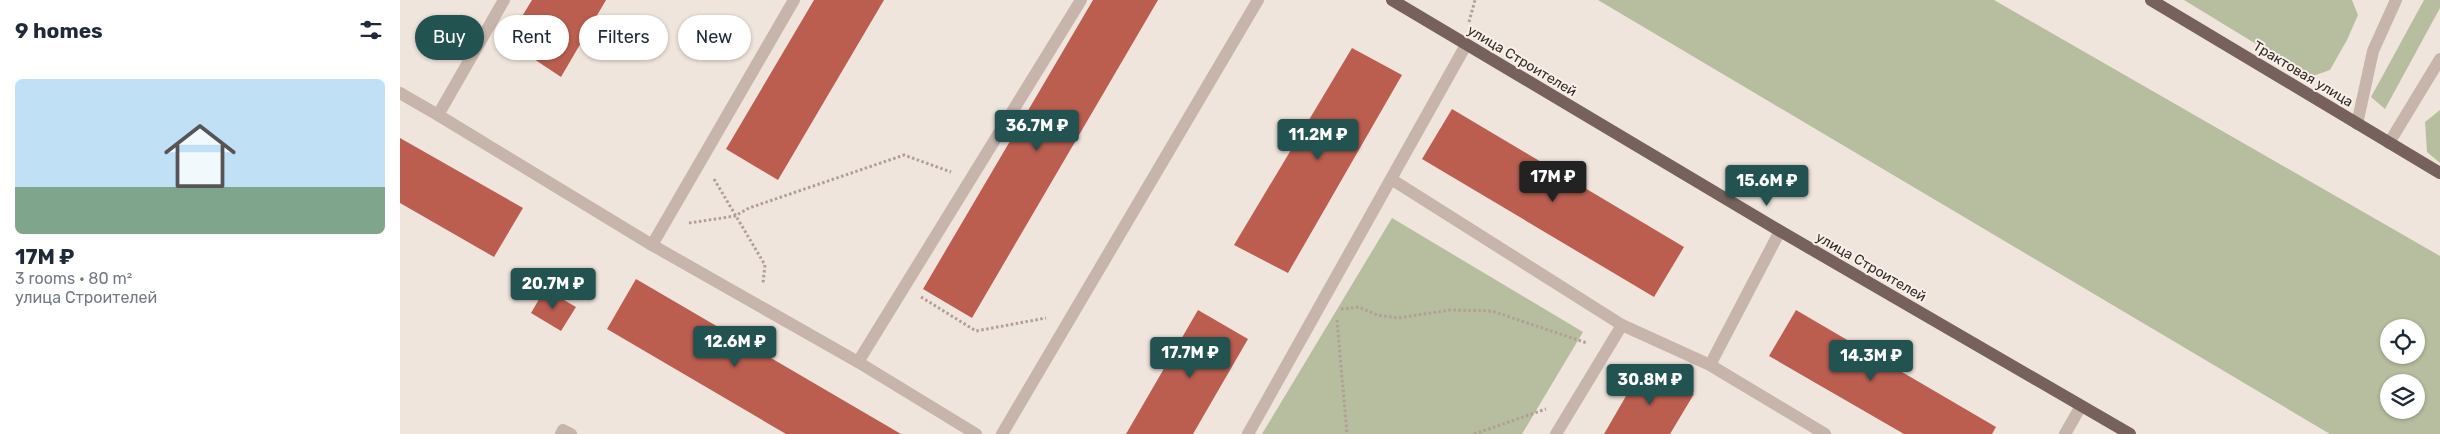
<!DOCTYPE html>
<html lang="en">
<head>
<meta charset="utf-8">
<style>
	body { margin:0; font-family:Rubik,sans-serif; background:#f6f6f7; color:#1f2937; height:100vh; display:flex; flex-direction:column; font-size:19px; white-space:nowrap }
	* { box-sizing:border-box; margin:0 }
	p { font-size:16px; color:#747a83 }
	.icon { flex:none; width:28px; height:28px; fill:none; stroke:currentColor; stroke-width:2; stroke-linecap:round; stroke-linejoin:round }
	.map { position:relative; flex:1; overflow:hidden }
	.drawer { display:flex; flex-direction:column; background:#fff; width:400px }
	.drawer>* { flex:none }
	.hud { position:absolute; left:15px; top:15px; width:475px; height:45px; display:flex; gap:10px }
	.controls { position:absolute; left:1980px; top:319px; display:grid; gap:10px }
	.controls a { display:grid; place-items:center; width:45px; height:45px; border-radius:50%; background:#fff; box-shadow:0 1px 4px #0004; font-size:25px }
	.price { position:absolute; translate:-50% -42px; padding:0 11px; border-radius:5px; background:#225351; color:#fff; font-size:16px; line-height:32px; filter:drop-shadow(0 1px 2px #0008) }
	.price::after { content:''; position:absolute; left:50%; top:30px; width:15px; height:11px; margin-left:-8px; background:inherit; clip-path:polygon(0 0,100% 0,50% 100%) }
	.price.selected { background:#222; color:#fff }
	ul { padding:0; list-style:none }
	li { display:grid; align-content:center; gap:10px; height:265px; padding:0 15px }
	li+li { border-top:1px solid #e0e1e3 }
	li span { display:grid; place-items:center; height:155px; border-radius:8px; color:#555 }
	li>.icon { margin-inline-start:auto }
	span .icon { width:90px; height:90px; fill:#fffc; stroke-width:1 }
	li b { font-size:21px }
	h2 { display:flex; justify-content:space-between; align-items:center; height:60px; padding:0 15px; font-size:21px }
	.pill { padding:0 18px; border-radius:22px; background:#fff; box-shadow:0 1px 4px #0004; font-size:18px; line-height:45px }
	.pill.selected { background:#225351; color:#fff }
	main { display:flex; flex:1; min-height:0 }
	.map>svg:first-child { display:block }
	.green { fill:#b7be9f; fill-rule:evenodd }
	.building { fill:#bb5e50 }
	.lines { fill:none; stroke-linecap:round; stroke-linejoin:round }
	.path { stroke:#b39e95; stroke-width:3; stroke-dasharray:2.5 2.5; stroke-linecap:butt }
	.minor { stroke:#c7b4aa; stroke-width:12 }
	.major { stroke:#76615c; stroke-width:12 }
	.labels { text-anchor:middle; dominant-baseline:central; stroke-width:4; stroke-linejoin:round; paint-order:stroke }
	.street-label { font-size:14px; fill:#352c29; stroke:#f8f0e9 }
</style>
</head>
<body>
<main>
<section class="drawer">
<h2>9 homes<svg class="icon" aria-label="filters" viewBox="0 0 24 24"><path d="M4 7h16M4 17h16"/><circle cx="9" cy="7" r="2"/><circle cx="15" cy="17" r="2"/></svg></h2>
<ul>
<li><span style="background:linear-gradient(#bfe0f5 70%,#7fa58c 0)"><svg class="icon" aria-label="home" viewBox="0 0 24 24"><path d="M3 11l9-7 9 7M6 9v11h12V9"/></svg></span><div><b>17M ₽</b><p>3 rooms · 80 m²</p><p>улица Строителей</p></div></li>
</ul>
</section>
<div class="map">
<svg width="2040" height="434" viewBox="0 0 2040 434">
	<rect width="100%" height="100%" fill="#f0e5dd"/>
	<g class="green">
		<path d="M1198 0H1594L2040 256V434H1930ZM1989 328H2016V355H1989ZM1989 382H2016V410H1989Z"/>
		<polygon points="1784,0 1952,0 1958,15 1947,40 1930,70 1910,77"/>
		<polygon points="2024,0 2040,0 2040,8 1985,109 1971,97"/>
		<polygon points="2040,110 2040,163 2027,152 2025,122"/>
		<polygon points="992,218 1183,332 1122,434 862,434"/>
	</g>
	<g class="building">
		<polygon points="132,0 206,0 161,77 107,41"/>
		<polygon points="414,0 484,0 378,180 326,149"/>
		<polygon points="693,0 758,0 572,318 523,289"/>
		<polygon points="952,48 1002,75 888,273 834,245"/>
		<polygon points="1052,109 1284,247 1254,297 1022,159"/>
		<polygon points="0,138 123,208 94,257 0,203"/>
		<polygon points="236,279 501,434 386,434 207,329"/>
		<polygon points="145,289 176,307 161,331 131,313"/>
		<polygon points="798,310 848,339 793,434 726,434"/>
		<polygon points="1396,310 1596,427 1592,434 1504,434 1369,356"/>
		<polygon points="1244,365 1294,394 1270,434 1204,434"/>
	</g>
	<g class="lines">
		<g class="path">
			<polyline points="1069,22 1075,0"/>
			<polyline points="314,179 365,265 363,283"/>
			<polyline points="289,223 335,216 349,208 504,155 551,172"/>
			<polyline points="521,297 576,331 646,318"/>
			<polyline points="941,309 959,307 977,315 998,318 1050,310 1092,311 1187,343"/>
			<polyline points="937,320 947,434"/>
			<polyline points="1074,434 1146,409"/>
		</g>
		<g class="minor">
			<polyline points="104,0 38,115 252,245 458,362 576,434"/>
			<polyline points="0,93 38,115"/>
			<polyline points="1957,124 1973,51 1996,0"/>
			<polyline points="1989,143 2040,59"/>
			<polyline points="991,179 1222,325 1310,365 1425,434"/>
			<polyline points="252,245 394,0"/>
			<polyline points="458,362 681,0"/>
			<polyline points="1310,365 1380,231"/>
			<polyline points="161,434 163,430 171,434"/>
			<polyline points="602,434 858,0"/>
			<polyline points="848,434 1066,45"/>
			<polyline points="1156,434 1222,325"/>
			<polyline points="1665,434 1681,406"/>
		</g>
		<g class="major">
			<polyline points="992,0 1380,231 1730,434"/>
			<polyline points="1751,0 2040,173"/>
		</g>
	</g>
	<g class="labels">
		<g class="street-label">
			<text transform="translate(1122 61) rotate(31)">улица Строителей</text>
			<text transform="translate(1903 74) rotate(31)">Трактовая улица</text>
			<text transform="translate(1471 267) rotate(30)">улица Строителей</text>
		</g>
	</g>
</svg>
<div class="controls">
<a><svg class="icon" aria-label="locate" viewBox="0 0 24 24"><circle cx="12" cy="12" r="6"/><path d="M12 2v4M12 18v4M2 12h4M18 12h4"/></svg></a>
<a><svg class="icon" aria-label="layers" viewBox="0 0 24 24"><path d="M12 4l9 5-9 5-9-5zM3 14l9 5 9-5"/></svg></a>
</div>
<b class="price" style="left:637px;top:152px">36.7M ₽</b>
<b class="price" style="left:918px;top:161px">11.2M ₽</b>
<b class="price selected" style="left:1153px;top:203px">17M ₽</b>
<b class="price" style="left:1367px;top:207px">15.6M ₽</b>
<b class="price" style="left:153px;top:310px">20.7M ₽</b>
<b class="price" style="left:335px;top:368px">12.6M ₽</b>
<b class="price" style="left:790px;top:379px">17.7M ₽</b>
<b class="price" style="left:1471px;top:382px">14.3M ₽</b>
<b class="price" style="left:1250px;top:406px">30.8M ₽</b>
<div class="hud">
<a class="pill selected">Buy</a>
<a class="pill">Rent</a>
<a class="pill">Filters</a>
<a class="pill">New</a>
</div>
</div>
</main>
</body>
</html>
